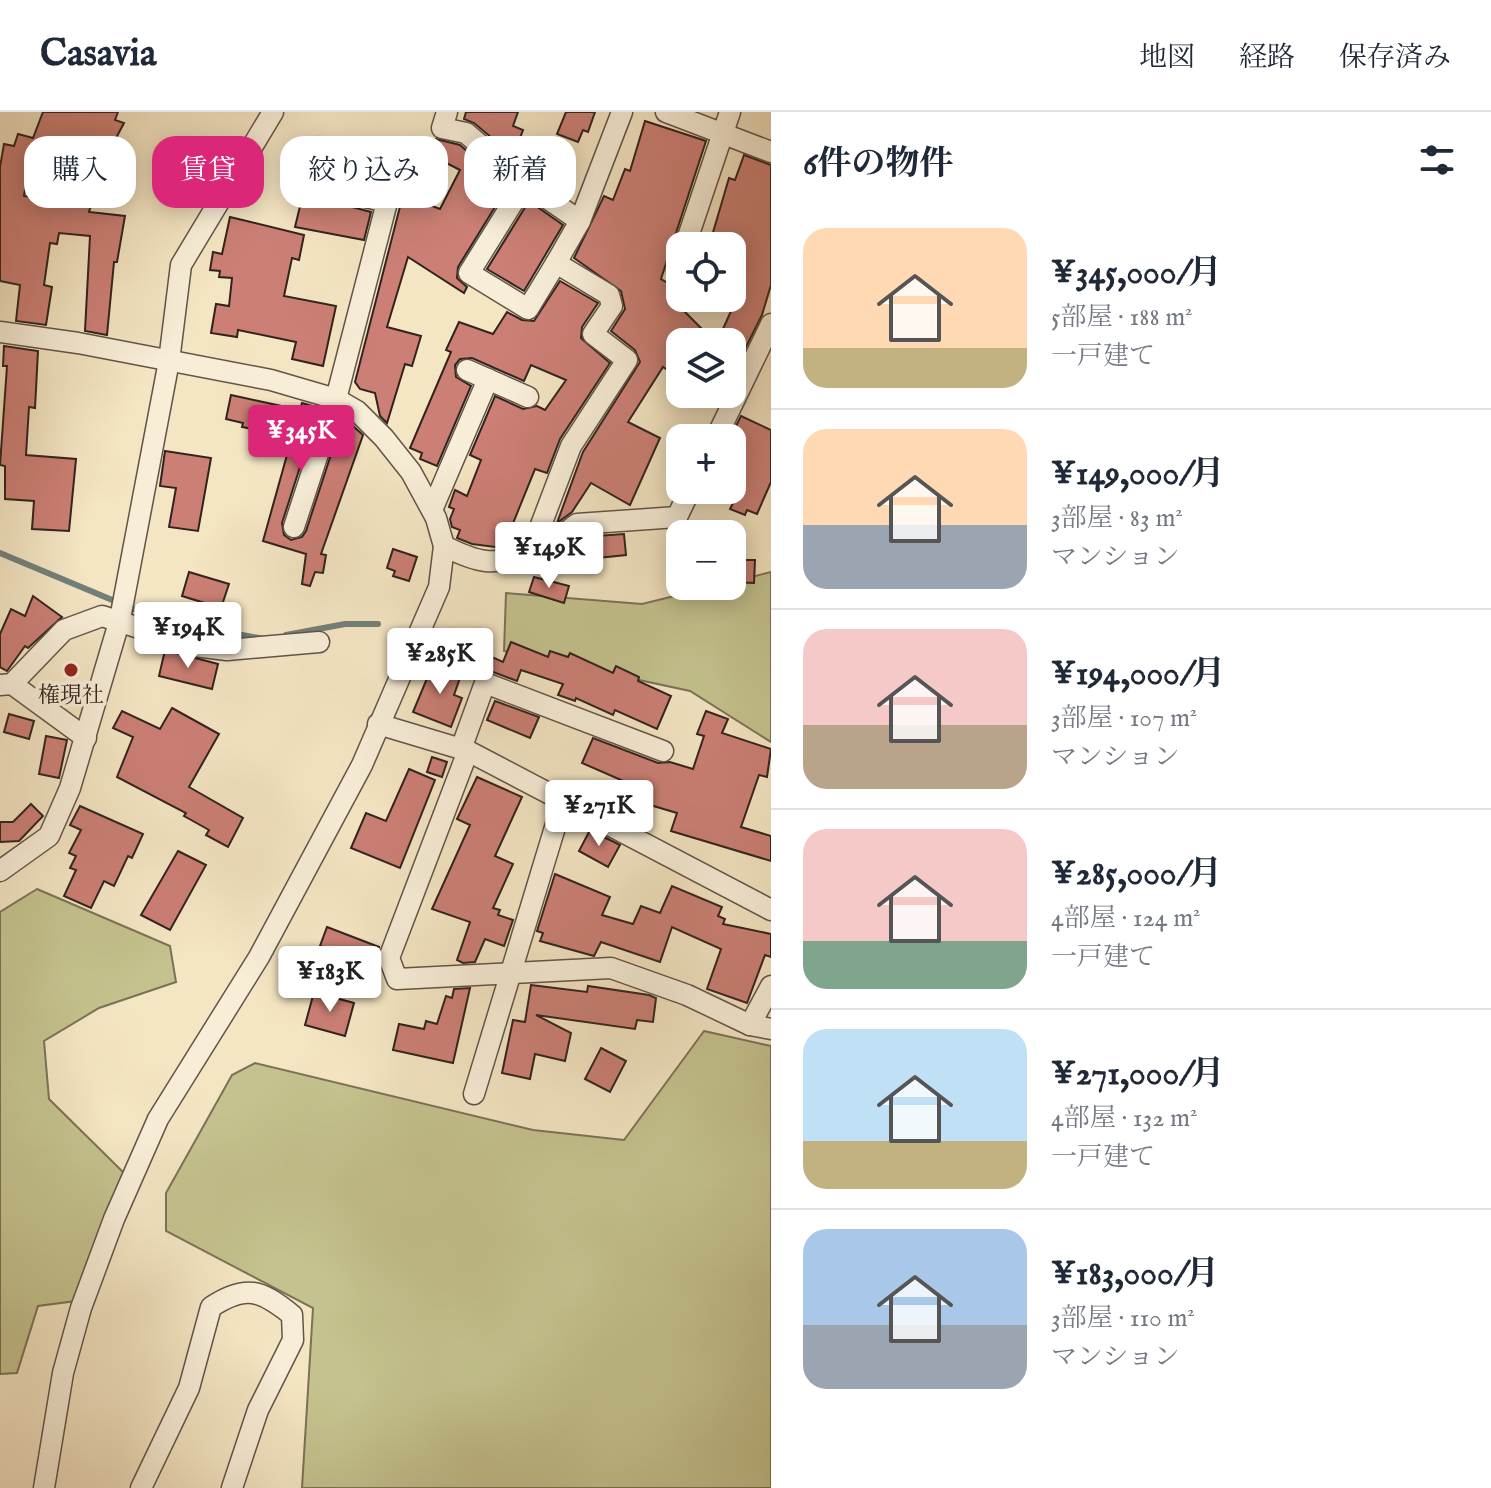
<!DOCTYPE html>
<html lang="ja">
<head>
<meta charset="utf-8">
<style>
	body { margin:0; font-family:"IM FELL English","Noto Serif JP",serif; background:#f2f2f3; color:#1f2937; height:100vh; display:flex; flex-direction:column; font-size:30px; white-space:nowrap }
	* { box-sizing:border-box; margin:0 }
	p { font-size:26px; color:#747a83 }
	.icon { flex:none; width:44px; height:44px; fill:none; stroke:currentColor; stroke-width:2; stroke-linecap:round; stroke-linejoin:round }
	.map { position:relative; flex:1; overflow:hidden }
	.drawer { display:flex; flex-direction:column; background:#fff; width:720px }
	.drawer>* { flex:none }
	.top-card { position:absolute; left:24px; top:24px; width:626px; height:72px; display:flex; gap:16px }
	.controls { position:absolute; left:666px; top:120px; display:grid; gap:16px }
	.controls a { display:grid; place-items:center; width:80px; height:80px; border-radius:16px; background:#fff; box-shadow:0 4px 20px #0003; font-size:40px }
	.price { position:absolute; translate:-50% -68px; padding:0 18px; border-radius:8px; background:#fff; color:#222; font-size:26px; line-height:52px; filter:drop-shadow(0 2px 4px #0008) }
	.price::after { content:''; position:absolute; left:50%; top:48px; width:24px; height:18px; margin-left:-12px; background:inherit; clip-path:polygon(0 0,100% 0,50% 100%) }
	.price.on { background:#db2777; color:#fff }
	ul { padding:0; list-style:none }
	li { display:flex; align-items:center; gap:24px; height:200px; padding:0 32px }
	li+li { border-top:2px solid #e0e1e3 }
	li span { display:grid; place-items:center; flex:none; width:224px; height:160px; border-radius:24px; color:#555 }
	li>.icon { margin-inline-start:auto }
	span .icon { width:96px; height:96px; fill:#fffc; stroke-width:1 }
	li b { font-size:34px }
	h2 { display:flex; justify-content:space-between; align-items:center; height:96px; padding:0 32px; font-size:34px }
	.pill { padding:0 28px; border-radius:24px; background:#fff; box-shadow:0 4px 20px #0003; font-size:28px; line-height:72px }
	.pill.on { background:#db2777; color:#fff }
	header { display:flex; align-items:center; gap:48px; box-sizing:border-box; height:112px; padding:0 40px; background:#fff; border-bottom:2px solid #e0e1e3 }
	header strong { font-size:38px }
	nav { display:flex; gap:44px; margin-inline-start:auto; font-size:28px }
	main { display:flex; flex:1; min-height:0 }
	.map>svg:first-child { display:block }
	.green { fill:#c4c28e; stroke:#7b7256; stroke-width:2 }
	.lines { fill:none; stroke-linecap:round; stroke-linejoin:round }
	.stream { stroke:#72807a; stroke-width:6 }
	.building { fill:#cb7f75; stroke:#32231e; stroke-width:2; fill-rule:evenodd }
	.minor-casing { stroke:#625447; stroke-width:23 }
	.minor { stroke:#f8eed8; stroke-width:20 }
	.poi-dot { fill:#8f2418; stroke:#f8eed8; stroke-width:3 }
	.labels { text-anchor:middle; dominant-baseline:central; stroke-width:7; stroke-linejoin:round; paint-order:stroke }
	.poi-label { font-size:22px; fill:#32231e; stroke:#f8eed8 }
</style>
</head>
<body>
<header>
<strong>Casavia</strong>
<nav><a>地図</a><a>経路</a><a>保存済み</a></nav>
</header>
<main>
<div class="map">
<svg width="771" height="1376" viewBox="0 0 771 1376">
	<rect width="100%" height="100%" fill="#f4e5c3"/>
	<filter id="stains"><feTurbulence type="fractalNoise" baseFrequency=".0025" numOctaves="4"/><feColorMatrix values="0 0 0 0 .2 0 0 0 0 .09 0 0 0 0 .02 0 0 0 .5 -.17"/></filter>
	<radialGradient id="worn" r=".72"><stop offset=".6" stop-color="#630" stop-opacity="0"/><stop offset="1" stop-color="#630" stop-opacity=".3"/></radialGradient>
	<g class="green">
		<polygon points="771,460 771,630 690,579 504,539 506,481 642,492 715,474 732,474 732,470"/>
		<polygon points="37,777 170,834 176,870 99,896 44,929 49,987 125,1062 76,1189 38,1194 17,1261 0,1262 0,800"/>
		<polygon points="704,919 771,934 771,1376 302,1376 313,1196 166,1119 166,1081 232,963 255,951 533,1018 624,1028"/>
	</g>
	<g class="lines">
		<g class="stream">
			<polyline points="0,441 160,508 264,527"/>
			<polyline points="286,523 345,512 378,512"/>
		</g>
	</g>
	<g class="building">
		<path d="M43 0H118L115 8 124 11 105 47 89 100 125 104 117 150H114L107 223 85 219 90 124 59 121 57 132 50 131 44 173 52 175 46 213 16 209 20 173 0 169V55L4 32 14 34 18 22 33 26ZM32 35 76 52 65 90 24 84Z"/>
		<polygon points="466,0 518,0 513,14 523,18 517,34 507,30 504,36 474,11 464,7"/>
		<polygon points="566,0 595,0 588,20 583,18 578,30 557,22"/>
		<polygon points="645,9 706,29 661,167 680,178 680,186 688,186 682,197 705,220 695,230 680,230 680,242 666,257 663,255 628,310 660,326 630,393 591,371 572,400 557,411 583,340 640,250 635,238 611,219 625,197 621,179 574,146 604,84 613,88 625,57 630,59"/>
		<polygon points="319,25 399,46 390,71 371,64 369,72 353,69 354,65 311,55"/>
		<polygon points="436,27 460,33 508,74 458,155 457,166 467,175 464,181 408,145 387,215 421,224 412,254 405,252 387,311 380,304 375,281 360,277 355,270 403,83 440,97 460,58 429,42"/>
		<polygon points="744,43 771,53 771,173 762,203 732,263 732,230 717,230 732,197 732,134 709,134 729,66 735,68"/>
		<polygon points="303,82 371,100 364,128 295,115"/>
		<polygon points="529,89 563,113 524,179 487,157"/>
		<polygon points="230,105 304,123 299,148 292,146 284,184 336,194 323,254 292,247 296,230 238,218 237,225 211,221 216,192 229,194 232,166 219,165 220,159 210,158 213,140 222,142"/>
		<polygon points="560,169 598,191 582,215 581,226 610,251 560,327 547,361 535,357 503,436 472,432 457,426 460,418 452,415 450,407 454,397 449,395 455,378 467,384 481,348 470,343 495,284 523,297 537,294 545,298 566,268 531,253 524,269 472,246 460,247 455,253 456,265 471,274 437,354 420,347 422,341 410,336 451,240 446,238 459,210 493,222 507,200 522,208 534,209"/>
		<polygon points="4,234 38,239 35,296 29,295 26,343 76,347 69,419 32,417 34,389 5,387 5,354 0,353 7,254 3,254"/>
		<polygon points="231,283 300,298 302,291 319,296 282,411 284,423 291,428 302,425 306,419 342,309 352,313 363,323 321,442 326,443 323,461 315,460 310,474 302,472 306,442 263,429 292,325 242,315 243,311 226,307"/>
		<polygon points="741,304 771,318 771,370 757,402 747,398 745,403 730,397 734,389 730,326"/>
		<polygon points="165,339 211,346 198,419 169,415 176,376 160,374"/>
		<polygon points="624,422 626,443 559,450 558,440 582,425"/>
		<polygon points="393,437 417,445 409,469 393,464 395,459 387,456"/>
		<polygon points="739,448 755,448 754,471 732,470 732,454 739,454"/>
		<polygon points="189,460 229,472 221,496 182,484"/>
		<polygon points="534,465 569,474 564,491 529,480"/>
		<polygon points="33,484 62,505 28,536 25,534 7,559 0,555 0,522 11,497 25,504"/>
		<polygon points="511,530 548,545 550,539 568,545 570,541 613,561 616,554 639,565 638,569 671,584 657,617 615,598 613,603 576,586 575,589 558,583 563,572 521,558 517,569 456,546 462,532 503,550"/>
		<polygon points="165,538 218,552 212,577 159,564"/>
		<polygon points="433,552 461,563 454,583 462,586 451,615 413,600"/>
		<polygon points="495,589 539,605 530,626 487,608"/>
		<polygon points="172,596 219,622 189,675 243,706 228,735 206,723 209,718 184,704 186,701 117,665 133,625 113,616 122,599 160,617"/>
		<polygon points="706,599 728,607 722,621 771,637 767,665 759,663 741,715 771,724 771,749 671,719 677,701 640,690 644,678 582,651 593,626 658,651 670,650 693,657 704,624 697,622"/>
		<polygon points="9,602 34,609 29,627 4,620"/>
		<polygon points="46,624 67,628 59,666 39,662"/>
		<polygon points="432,645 447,650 442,665 427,660"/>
		<polygon points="409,657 435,668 400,756 351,736 366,701 386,709"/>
		<polygon points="477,665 522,685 495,744 513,752 493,796 500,798 498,803 513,808 504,834 485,827 475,850 463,851 457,848 470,810 432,797 470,713 457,707"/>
		<polygon points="31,692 43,704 19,729 0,730 0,710 13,710"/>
		<polygon points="80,694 143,722 132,746 128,744 114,774 104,769 91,796 64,784 76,758 70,756 76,744 69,741 81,718 70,713"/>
		<polygon points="590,718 620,733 608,755 579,739"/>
		<polygon points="178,739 206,753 170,818 141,803"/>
		<polygon points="555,762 610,785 602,803 633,812 641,794 660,801 672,774 722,795 718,804 725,807 723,812 771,822 771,845 765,843 747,891 707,877 721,837 672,815 660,850 601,830 594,844 540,829 543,821 537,819"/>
		<polygon points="327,815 379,835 374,868 347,858 352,846 320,834"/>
		<polygon points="531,873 587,880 588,874 649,883 656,886 653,910 637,908 635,917 536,903 571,921 565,949 535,942 530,967 502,961 513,908 525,910"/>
		<polygon points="470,876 453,951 393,938 399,912 424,917 426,909 437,912 446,884 452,886 454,877"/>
		<polygon points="314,880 354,891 345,924 305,913"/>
		<polygon points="601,936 626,949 610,980 585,967"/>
	</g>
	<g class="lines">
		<g class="minor-casing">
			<g id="minor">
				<polyline points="447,0 442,16 466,21 525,71 580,109 556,151 609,183 612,194 593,222 627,248 571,334 536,426"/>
				<polyline points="666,0 771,40"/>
				<polyline points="525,71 469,161 528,197 556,151"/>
				<polyline points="580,109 622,0"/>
				<polyline points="685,134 730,0"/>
				<polyline points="677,159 680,150"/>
				<polyline points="0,220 78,231 271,268 336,287 357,299 384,326 411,360 436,406 444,434 439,475 362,653 259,845 158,1007 114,1107 81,1196 63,1261 44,1376"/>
				<polyline points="467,258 528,285"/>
				<polyline points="716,326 771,212"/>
				<polyline points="432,398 488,267"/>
				<polyline points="294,415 336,287 387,90 323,75"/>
				<path d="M444 434C480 452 491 453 529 443L536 426 557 427 577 412 677 405 690 378"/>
				<polyline points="12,572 86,626"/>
				<polyline points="0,573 12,572 64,518 102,504 195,534 227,538 319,530"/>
				<polyline points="378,612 468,639 771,798"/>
				<polyline points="461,637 485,571 663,639"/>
				<polyline points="468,639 389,846 397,867 611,856 687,883 750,913 771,917"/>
				<polyline points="0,759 49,724 70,676 120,507 169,249 181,153 273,0"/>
				<polyline points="750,913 771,874"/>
				<polyline points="474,982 563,689"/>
				<path d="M141 1376 189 1276 211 1195C246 1172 261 1178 292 1203L293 1228 258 1298 232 1376"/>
			</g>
		</g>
		<use href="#minor" class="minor"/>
	</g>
	<circle class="poi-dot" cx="71" cy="558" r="8"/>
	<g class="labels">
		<g class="poi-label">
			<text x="71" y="584">権現社</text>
		</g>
	</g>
	<rect width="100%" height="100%" filter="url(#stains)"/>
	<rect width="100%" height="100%" fill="url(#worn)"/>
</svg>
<div class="controls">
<a><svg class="icon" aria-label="locate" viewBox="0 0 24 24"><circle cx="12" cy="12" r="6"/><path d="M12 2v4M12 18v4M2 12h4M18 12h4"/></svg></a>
<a><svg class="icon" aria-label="layers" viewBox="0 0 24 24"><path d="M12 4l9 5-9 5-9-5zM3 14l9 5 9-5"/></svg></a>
<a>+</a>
<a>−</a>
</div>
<b class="price on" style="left:301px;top:361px">¥345K</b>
<b class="price" style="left:549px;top:478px">¥149K</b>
<b class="price" style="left:188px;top:558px">¥194K</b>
<b class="price" style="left:440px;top:584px">¥285K</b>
<b class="price" style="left:599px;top:736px">¥271K</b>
<b class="price" style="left:330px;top:902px">¥183K</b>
<div class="top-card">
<a class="pill">購入</a>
<a class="pill on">賃貸</a>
<a class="pill">絞り込み</a>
<a class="pill">新着</a>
</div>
</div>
<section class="drawer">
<h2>6件の物件<svg class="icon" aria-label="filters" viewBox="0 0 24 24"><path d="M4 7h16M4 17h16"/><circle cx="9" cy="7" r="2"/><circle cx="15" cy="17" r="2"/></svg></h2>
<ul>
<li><span style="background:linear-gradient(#ffd9b3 75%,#c2b280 0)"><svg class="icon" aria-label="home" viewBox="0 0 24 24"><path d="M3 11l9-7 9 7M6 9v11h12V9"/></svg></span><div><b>¥345,000/月</b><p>5部屋 · 188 m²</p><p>一戸建て</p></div></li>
<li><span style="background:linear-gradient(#ffd9b3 60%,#9aa5b1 0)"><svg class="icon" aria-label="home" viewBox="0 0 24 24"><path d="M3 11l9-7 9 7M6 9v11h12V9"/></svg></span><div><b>¥149,000/月</b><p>3部屋 · 83 m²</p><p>マンション</p></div></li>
<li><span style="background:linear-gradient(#f6c9c9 60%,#b9a48a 0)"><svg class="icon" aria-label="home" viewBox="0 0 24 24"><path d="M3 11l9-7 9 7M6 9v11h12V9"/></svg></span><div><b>¥194,000/月</b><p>3部屋 · 107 m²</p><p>マンション</p></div></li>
<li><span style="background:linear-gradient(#f6c9c9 70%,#7fa58c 0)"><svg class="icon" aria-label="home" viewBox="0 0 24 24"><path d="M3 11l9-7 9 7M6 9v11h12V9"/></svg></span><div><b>¥285,000/月</b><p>4部屋 · 124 m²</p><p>一戸建て</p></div></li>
<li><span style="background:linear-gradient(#bfe0f5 70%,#c2b280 0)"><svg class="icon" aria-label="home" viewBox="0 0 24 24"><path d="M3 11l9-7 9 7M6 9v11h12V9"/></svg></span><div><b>¥271,000/月</b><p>4部屋 · 132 m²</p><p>一戸建て</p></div></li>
<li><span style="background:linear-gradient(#a9c7e8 60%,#9aa5b1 0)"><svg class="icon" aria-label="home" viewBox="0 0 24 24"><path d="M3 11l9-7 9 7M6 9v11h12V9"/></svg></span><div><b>¥183,000/月</b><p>3部屋 · 110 m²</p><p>マンション</p></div></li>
</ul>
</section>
</main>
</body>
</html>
